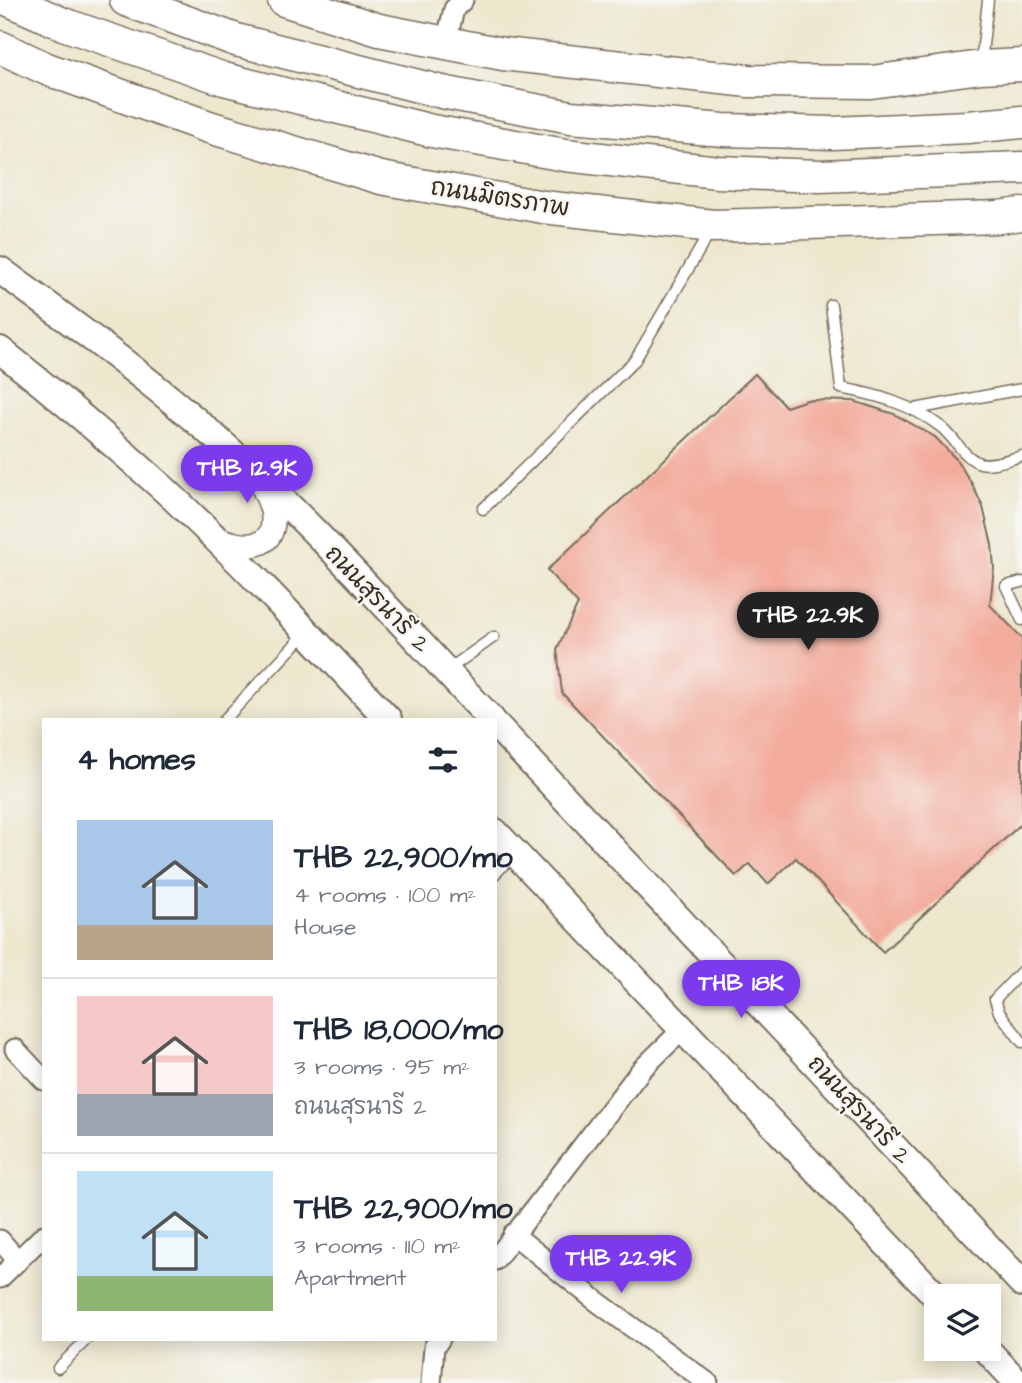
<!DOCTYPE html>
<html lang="en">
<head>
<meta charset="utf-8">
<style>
	body { margin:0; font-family:"Architects Daughter","Playpen Sans Thai",sans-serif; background:#f6f6f7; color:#1f2937; height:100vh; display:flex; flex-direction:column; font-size:26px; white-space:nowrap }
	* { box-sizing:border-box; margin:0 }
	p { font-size:23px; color:#747a83 }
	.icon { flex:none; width:38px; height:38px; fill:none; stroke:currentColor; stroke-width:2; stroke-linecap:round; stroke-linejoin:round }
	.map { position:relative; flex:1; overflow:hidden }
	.sheet { position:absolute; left:42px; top:718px; width:455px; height:623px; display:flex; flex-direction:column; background:#fff; border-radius:0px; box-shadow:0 4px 18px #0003 }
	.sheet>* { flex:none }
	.fabs { position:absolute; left:924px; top:1284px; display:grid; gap:14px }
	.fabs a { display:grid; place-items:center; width:77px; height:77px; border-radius:0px; background:#fff; box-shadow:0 4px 18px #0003; font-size:35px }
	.price { position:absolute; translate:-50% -60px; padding:0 16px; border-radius:24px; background:#7c3aed; color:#fff; font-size:23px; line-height:46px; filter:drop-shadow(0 2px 4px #0008) }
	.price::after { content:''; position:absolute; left:50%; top:42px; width:21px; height:16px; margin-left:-10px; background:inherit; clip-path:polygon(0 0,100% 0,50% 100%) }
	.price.selected { background:#222; color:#fff }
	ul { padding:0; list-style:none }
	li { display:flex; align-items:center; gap:21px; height:175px; padding:0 35px }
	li+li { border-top:2px solid #e0e1e3 }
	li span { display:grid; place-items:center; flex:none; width:196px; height:140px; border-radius:0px; color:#555 }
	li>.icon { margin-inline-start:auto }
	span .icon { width:84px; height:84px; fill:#fffc; stroke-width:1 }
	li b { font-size:30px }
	h2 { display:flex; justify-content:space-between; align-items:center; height:84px; padding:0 35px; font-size:30px }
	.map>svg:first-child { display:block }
	.building { fill:#f3ab9b }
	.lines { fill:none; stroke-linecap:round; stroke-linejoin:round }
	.service-casing { stroke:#796c5c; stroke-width:13 }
	.minor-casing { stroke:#796c5c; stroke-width:23 }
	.tertiary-casing { stroke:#796c5c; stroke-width:26 }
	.secondary-casing { stroke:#796c5c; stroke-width:30 }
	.trunk-casing { stroke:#796c5c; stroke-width:35 }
	.service { stroke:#fff; stroke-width:10 }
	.minor { stroke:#fff; stroke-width:19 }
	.tertiary { stroke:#fff; stroke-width:23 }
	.secondary { stroke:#fff; stroke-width:26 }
	.trunk { stroke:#fff; stroke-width:32 }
	.labels { text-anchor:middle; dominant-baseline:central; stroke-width:5; stroke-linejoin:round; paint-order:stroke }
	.street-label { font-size:24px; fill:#3b2a1e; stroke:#f6f6f2 }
</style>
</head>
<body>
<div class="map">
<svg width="1022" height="1383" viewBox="0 0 1022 1383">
	<rect width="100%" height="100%" fill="#f6f6f2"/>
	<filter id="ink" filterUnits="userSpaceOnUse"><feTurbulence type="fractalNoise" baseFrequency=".0143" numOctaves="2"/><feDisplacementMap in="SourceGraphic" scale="14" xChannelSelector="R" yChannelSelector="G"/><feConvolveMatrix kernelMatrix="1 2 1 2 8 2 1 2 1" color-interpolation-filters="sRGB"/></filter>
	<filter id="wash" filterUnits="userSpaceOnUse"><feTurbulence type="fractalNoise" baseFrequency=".00686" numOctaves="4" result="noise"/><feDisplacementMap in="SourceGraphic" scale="28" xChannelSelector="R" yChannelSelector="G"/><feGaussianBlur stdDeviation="1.57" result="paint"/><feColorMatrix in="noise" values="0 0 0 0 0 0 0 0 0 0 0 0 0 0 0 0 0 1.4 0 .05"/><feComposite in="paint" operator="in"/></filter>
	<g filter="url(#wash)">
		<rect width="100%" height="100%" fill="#ede7ce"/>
		<g id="blocks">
			<polygon class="building" points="755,374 786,407 807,400 853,401 894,414 935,437 956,459 972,484 983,507 992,545 994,568 990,605 1022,638 1022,823 883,952 796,858 768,884 750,864 736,876 562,693 557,649 578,604 547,570"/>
		</g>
	</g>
	<g filter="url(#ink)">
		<use href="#blocks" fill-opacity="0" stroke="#796c5c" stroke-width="2"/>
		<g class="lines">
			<g class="service-casing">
				<g id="service">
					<polyline points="981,63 988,0"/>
					<path d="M831 305 841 388C877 395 911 404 941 427 953 436 965 459 980 463 993 466 1009 459 1022 456"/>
					<polyline points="915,409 1022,389"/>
					<polyline points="483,509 635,360 711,230"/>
					<polyline points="1022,582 1006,586 1022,620"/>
					<polyline points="449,669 494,637"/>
					<polyline points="225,719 306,633"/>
					<polyline points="495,874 515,853"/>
					<polyline points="1022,971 995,999 999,1012 1022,1042"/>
					<polyline points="58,1368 87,1339"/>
				</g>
			</g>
			<g class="minor-casing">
				<g id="minor">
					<polyline points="446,43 454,9 463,0"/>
					<polyline points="15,1049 44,1080"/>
					<polyline points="513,1234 595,1300 708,1383"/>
					<polyline points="0,1240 18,1261"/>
					<polyline points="495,1260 641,1070 683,1029"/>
					<polyline points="0,1278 44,1235"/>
					<polyline points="431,1383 434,1347 440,1339"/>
				</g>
			</g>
			<g class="tertiary-casing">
				<path id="tertiary" d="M215 537C241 550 280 552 272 510 269 499 264 489 259 479"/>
			</g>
			<g class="secondary-casing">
				<g id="secondary">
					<path d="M0 270C74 324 148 378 217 439 315 525 402 625 491 719"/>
					<path d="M0 350C57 395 112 442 166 491 244 563 316 642 388 719"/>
					<polyline points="495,724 1022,1283"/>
					<polyline points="495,832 937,1297"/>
					<polyline points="986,1349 1018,1383"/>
				</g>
			</g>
			<g class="trunk-casing">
				<g id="trunk">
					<polyline points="9,0 63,24 224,79 432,131 565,155 718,172 820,176 1022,168"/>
					<polyline points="126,0 236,40 442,92 571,117 723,130 833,133 968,127 1022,122"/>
					<polyline points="284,0 379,30 503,54 749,81 871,82 981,67 1022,65"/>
					<polyline points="0,47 47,69 209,127 381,178 543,207 713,226 998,217 1022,214"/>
				</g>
			</g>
			<use href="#service" class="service"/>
			<use href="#minor" class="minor"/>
			<use href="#tertiary" class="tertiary"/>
			<use href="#secondary" class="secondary"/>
			<use href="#trunk" class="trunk"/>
		</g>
	</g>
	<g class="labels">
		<g class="street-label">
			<text transform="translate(500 198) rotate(9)">ถนนมิตรภาพ</text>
			<text transform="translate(377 599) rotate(46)">ถนนสุรนารี 2</text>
			<text transform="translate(859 1110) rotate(47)">ถนนสุรนารี 2</text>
		</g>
	</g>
</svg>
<div class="fabs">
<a><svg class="icon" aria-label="layers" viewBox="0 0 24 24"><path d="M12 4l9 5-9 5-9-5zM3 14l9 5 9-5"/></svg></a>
</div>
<b class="price" style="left:247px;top:505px">THB 12.9K</b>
<b class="price selected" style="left:808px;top:652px">THB 22.9K</b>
<b class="price" style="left:741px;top:1020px">THB 18K</b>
<b class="price" style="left:621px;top:1295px">THB 22.9K</b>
<section class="sheet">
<h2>4 homes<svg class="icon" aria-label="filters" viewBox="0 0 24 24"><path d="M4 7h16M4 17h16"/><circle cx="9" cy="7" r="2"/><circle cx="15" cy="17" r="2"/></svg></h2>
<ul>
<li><span style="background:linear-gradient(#a9c7e8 75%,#b9a48a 0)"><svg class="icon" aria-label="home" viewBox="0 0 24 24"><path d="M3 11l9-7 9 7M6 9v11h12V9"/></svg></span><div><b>THB 22,900/mo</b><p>4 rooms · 100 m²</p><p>House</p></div></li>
<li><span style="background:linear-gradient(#f6c9c9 70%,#9aa5b1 0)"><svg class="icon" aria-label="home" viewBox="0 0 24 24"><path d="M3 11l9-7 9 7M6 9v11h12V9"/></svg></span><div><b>THB 18,000/mo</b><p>3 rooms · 95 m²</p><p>ถนนสุรนารี 2</p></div></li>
<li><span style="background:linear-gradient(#bfe0f5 75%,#8fb573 0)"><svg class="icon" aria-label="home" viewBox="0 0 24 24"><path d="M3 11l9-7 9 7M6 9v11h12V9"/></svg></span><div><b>THB 22,900/mo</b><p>3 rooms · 110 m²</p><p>Apartment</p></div></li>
</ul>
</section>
</div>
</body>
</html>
